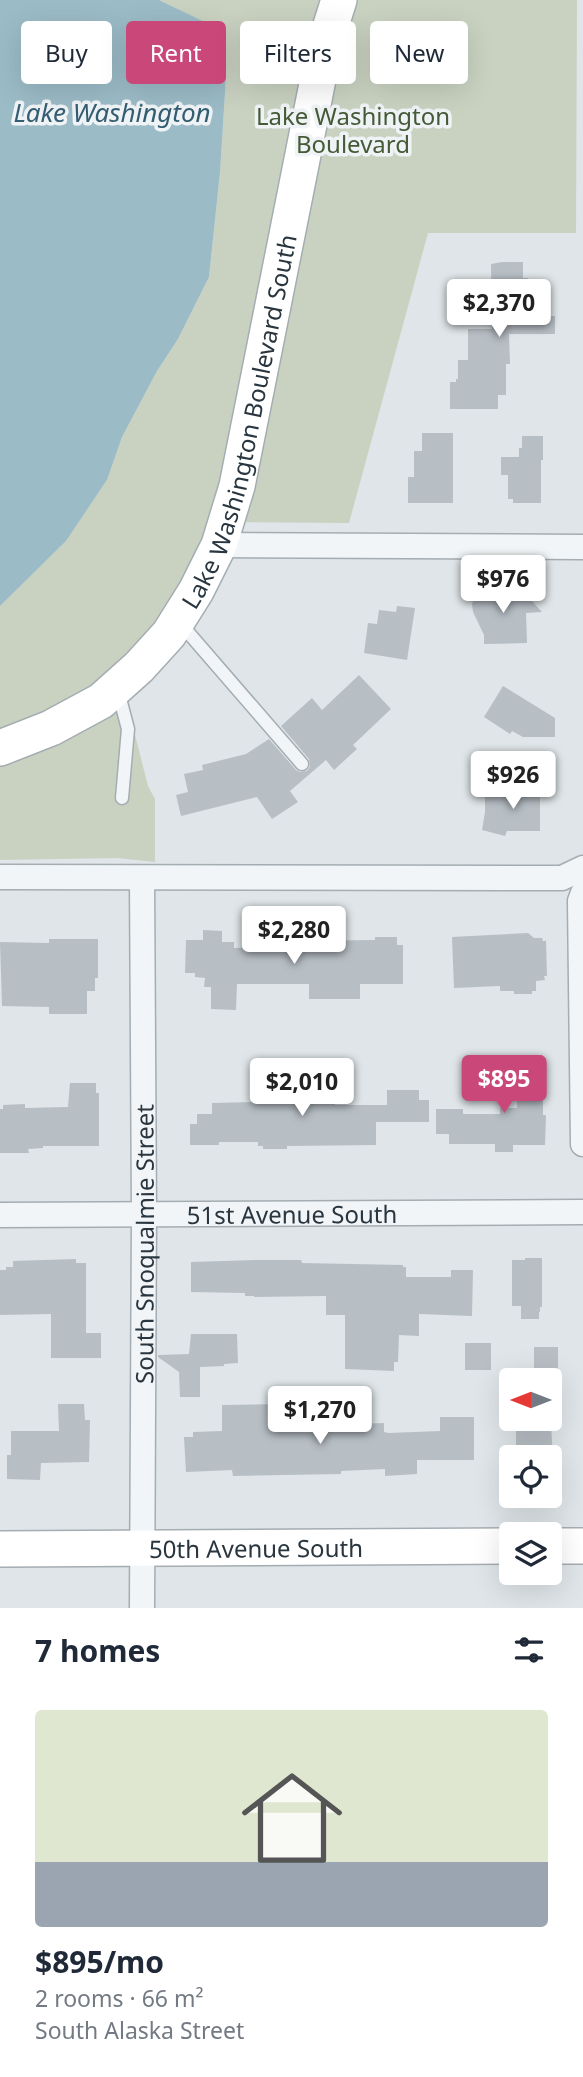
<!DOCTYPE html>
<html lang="en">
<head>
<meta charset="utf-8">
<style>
	body { margin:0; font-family:"Noto Sans",sans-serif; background:#f2f2f3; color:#1f2937; height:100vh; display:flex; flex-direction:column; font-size:26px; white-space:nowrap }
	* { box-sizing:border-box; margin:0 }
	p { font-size:23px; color:#747a83 }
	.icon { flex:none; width:38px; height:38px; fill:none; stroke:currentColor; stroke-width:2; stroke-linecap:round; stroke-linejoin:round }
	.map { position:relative; height:1608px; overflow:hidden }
	.side { display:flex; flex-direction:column; background:#fff; flex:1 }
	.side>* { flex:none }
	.banner { position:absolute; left:21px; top:21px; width:542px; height:63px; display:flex; gap:14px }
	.needle { width:46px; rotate:270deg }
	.buttons { position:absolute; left:499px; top:1368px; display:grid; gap:14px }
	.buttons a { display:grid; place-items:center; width:63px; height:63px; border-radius:7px; background:#fff; box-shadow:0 7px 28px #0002; font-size:35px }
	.price { position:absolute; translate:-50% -60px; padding:0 16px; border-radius:7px; background:#fff; color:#222; font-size:23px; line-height:46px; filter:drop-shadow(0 2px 4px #0008) }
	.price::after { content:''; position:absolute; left:50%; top:42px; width:21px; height:16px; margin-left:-10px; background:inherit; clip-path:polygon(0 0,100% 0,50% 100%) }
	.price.active { background:#ca4779; color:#fff }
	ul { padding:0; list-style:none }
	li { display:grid; align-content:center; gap:14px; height:371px; padding:0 35px }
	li+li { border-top:2px solid #e0e1e3 }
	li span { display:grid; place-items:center; height:217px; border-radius:7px; color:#555 }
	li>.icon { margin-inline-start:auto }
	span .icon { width:126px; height:126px; fill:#fffc; stroke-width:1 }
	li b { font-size:30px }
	h2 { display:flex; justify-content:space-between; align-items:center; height:84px; padding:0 35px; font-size:30px }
	.chip { padding:0 24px; border-radius:7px; background:#fff; box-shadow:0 7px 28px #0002; font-size:24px; line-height:63px }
	.chip.active { background:#ca4779; color:#fff }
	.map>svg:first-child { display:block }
	.green { fill:#c9d2c1 }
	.water { fill:#9bbbc7 }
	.building { fill:#b7bfc5 }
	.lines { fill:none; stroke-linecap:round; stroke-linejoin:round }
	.lane-casing { stroke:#a5adb2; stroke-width:15 }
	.street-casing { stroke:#a5adb2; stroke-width:27 }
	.secondary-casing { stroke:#a5adb2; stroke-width:38 }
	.lane { stroke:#f2f5f7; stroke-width:12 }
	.street { stroke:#f2f5f7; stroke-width:24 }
	.secondary { stroke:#fff; stroke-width:35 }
	.labels { text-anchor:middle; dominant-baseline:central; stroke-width:7; stroke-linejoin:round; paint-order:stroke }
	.park-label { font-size:24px; fill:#455a36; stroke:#eff3f6 }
	.street-label { font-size:24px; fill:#29363f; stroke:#eff3f6 }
	.water-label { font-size:26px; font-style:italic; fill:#345e72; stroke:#eff3f6 }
</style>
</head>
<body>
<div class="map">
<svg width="583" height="1608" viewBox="0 0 583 1608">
	<rect width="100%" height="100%" fill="#dfe5e8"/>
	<polygon class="green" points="159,0 577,0 576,233 428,233 349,523 213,522 207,541 122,684 148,786 155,799 155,862 117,858 0,860 0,606 66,541 107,480 122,437 157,371 178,339 209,277 220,172 226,77 223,53 203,21"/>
	<polygon class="water" points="0,0 159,0 203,21 215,35 223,53 226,77 220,172 209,277 178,339 157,371 122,437 107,480 66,541 0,606"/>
	<g class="building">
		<polygon points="502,262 523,262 523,278 528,278 528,295 550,295 549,316 555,316 555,334 509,334 510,364 506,364 506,395 498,395 498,409 450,409 450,382 456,382 456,379 458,379 458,360 468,360 468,329 492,329 491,264"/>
		<polygon points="422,433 453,433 453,503 408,503 408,477 414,477 414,451 422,451"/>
		<polygon points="522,436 543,436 543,460 541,460 541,503 513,503 513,499 508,499 508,475 501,475 501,457 519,457 519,448 522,448"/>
		<polygon points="513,587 513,595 526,595 542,612 526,613 527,643 484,644 484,635 473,612 472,604 478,588"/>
		<polygon points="397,606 415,608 407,660 364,653 368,623 377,624 379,610 396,612"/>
		<polygon points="359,675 391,709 353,745 357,749 334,770 326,760 290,791 298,802 272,819 257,797 181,816 176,795 188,792 184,774 203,770 202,765 246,754 269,739 296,770 300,772 307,771 310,766 309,759 281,726 312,698 322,710"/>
		<polygon points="503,686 555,718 555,737 523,737 512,731 510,734 484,717"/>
		<polygon points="540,788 540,831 507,831 505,836 482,830 485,812 485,794 501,794 501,789"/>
		<polygon points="203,930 222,931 222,942 234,942 234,948 274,947 274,944 277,944 277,938 297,938 297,941 375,940 375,937 397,937 397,945 403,945 403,984 360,984 360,999 309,999 309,984 237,984 236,1010 211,1009 211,987 204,987 205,978 195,977 195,973 185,973 186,940 203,940"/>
		<polygon points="528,933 534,938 542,938 543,941 546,941 547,976 544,976 545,980 536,981 536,991 532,991 532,994 514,994 514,991 500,991 500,986 454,988 452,937"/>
		<polygon points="49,939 98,939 98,978 95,978 95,991 87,991 87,1014 49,1014 49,1007 2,1006 0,942 49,943"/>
		<polygon points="517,1055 543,1055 543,1115 546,1115 545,1145 513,1145 513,1152 495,1152 495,1144 449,1144 449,1134 436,1134 436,1109 463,1109 463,1114 500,1114 500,1108 517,1108"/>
		<polygon points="258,1077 296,1079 296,1086 312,1086 312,1102 335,1103 335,1105 387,1105 387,1090 419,1090 419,1100 429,1100 429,1122 376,1122 376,1145 287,1146 287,1149 263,1149 263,1146 258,1146 258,1142 219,1142 219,1145 190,1145 190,1124 197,1124 197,1114 212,1114 212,1103 258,1102"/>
		<polygon points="70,1083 96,1083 96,1093 99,1093 99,1146 43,1146 43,1148 28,1149 29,1153 0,1153 0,1109 3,1109 3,1105 25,1104 25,1108 68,1107"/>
		<polygon points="525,1258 542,1258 542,1307 540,1307 540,1312 539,1312 539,1319 521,1319 521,1306 512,1306 512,1260 525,1260"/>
		<polygon points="76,1259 76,1263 86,1263 86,1333 101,1333 101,1358 51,1358 51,1314 0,1315 0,1270 6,1270 6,1267 13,1267 13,1261"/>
		<polygon points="256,1260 301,1260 302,1263 403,1265 403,1267 406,1267 406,1277 451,1277 451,1270 473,1270 472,1316 419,1314 419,1336 399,1335 398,1362 394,1362 394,1371 345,1369 345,1315 326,1315 326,1296 254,1297 254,1296 245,1296 245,1293 191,1292 191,1262"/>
		<polygon points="191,1334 237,1334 238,1363 224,1364 224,1366 200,1367 200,1397 180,1397 179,1372 158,1357 158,1355 189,1354"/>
		<rect x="465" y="1343" width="26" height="27"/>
		<rect x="534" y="1347" width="24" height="25"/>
		<polygon points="58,1404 84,1404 85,1420 90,1420 89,1462 41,1463 40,1480 7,1479 7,1455 11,1455 11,1431 59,1431"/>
		<polygon points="279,1404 280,1429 328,1428 328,1417 356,1417 356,1424 384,1423 384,1432 389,1433 440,1431 440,1417 474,1417 474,1460 417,1460 417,1474 385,1476 385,1469 341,1471 341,1474 233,1476 232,1470 186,1472 184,1437 193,1437 193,1432 222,1431 222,1405"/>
		<polygon points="516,1424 551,1424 553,1458 516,1458"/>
	</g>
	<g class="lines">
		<g class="lane-casing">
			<g id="lane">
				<polyline points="180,623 302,764"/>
				<polyline points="118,691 128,729 122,798"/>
			</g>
		</g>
		<g class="street-casing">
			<g id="street">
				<polyline points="219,545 583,547"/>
				<polyline points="0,877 562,878 583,868"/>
				<polyline points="583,893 580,901 583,1144"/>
				<path id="s1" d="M0 1215 583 1212"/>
				<path id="s2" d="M142 1608 144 1213 142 879"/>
			</g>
		</g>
		<g class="secondary-casing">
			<g id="secondary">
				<path id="s3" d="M0 748 51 728 101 701 139 667 169 634 196 591 219 545 237 486 325 44 339 0"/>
				<polyline points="550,1546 583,1546"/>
				<path id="s4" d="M0 1549 511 1546"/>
			</g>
		</g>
		<use href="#lane" class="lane"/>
		<use href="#street" class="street"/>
		<use href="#secondary" class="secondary"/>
	</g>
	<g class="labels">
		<g class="park-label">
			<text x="353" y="115">Lake Washington<tspan x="353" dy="28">Boulevard</tspan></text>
		</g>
		<g class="street-label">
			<text stroke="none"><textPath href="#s3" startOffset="434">Lake Washington Boulevard South</textPath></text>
			<text stroke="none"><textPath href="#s1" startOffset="292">51st Avenue South</textPath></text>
			<text stroke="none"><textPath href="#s2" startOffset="364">South Snoqualmie Street</textPath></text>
			<text stroke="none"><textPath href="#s4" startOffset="256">50th Avenue South</textPath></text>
		</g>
		<g class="water-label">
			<text x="112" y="112">Lake Washington</text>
		</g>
	</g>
</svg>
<div class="buttons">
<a><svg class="needle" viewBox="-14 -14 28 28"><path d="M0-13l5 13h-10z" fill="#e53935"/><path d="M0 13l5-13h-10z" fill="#747a83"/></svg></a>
<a><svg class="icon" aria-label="locate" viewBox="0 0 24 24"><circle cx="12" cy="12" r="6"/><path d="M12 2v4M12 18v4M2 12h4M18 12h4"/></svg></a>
<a><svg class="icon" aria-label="layers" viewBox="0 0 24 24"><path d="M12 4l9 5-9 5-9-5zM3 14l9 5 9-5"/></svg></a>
</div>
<b class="price" style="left:499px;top:339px">$2,370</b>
<b class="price" style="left:503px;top:615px">$976</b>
<b class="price" style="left:513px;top:811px">$926</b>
<b class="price" style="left:294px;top:966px">$2,280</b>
<b class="price active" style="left:504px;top:1115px">$895</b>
<b class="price" style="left:302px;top:1118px">$2,010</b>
<b class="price" style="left:320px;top:1446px">$1,270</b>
<div class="banner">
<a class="chip">Buy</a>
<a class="chip active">Rent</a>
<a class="chip">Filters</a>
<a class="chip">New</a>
</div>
</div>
<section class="side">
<h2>7 homes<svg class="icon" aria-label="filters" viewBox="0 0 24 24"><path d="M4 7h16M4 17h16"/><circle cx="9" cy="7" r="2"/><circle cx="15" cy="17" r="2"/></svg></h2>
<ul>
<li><span style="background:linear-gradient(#dfe7d0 70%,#9aa5b1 0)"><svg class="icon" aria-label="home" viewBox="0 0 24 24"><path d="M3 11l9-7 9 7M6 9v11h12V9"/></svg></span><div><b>$895/mo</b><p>2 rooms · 66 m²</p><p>South Alaska Street</p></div></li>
</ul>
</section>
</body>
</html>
